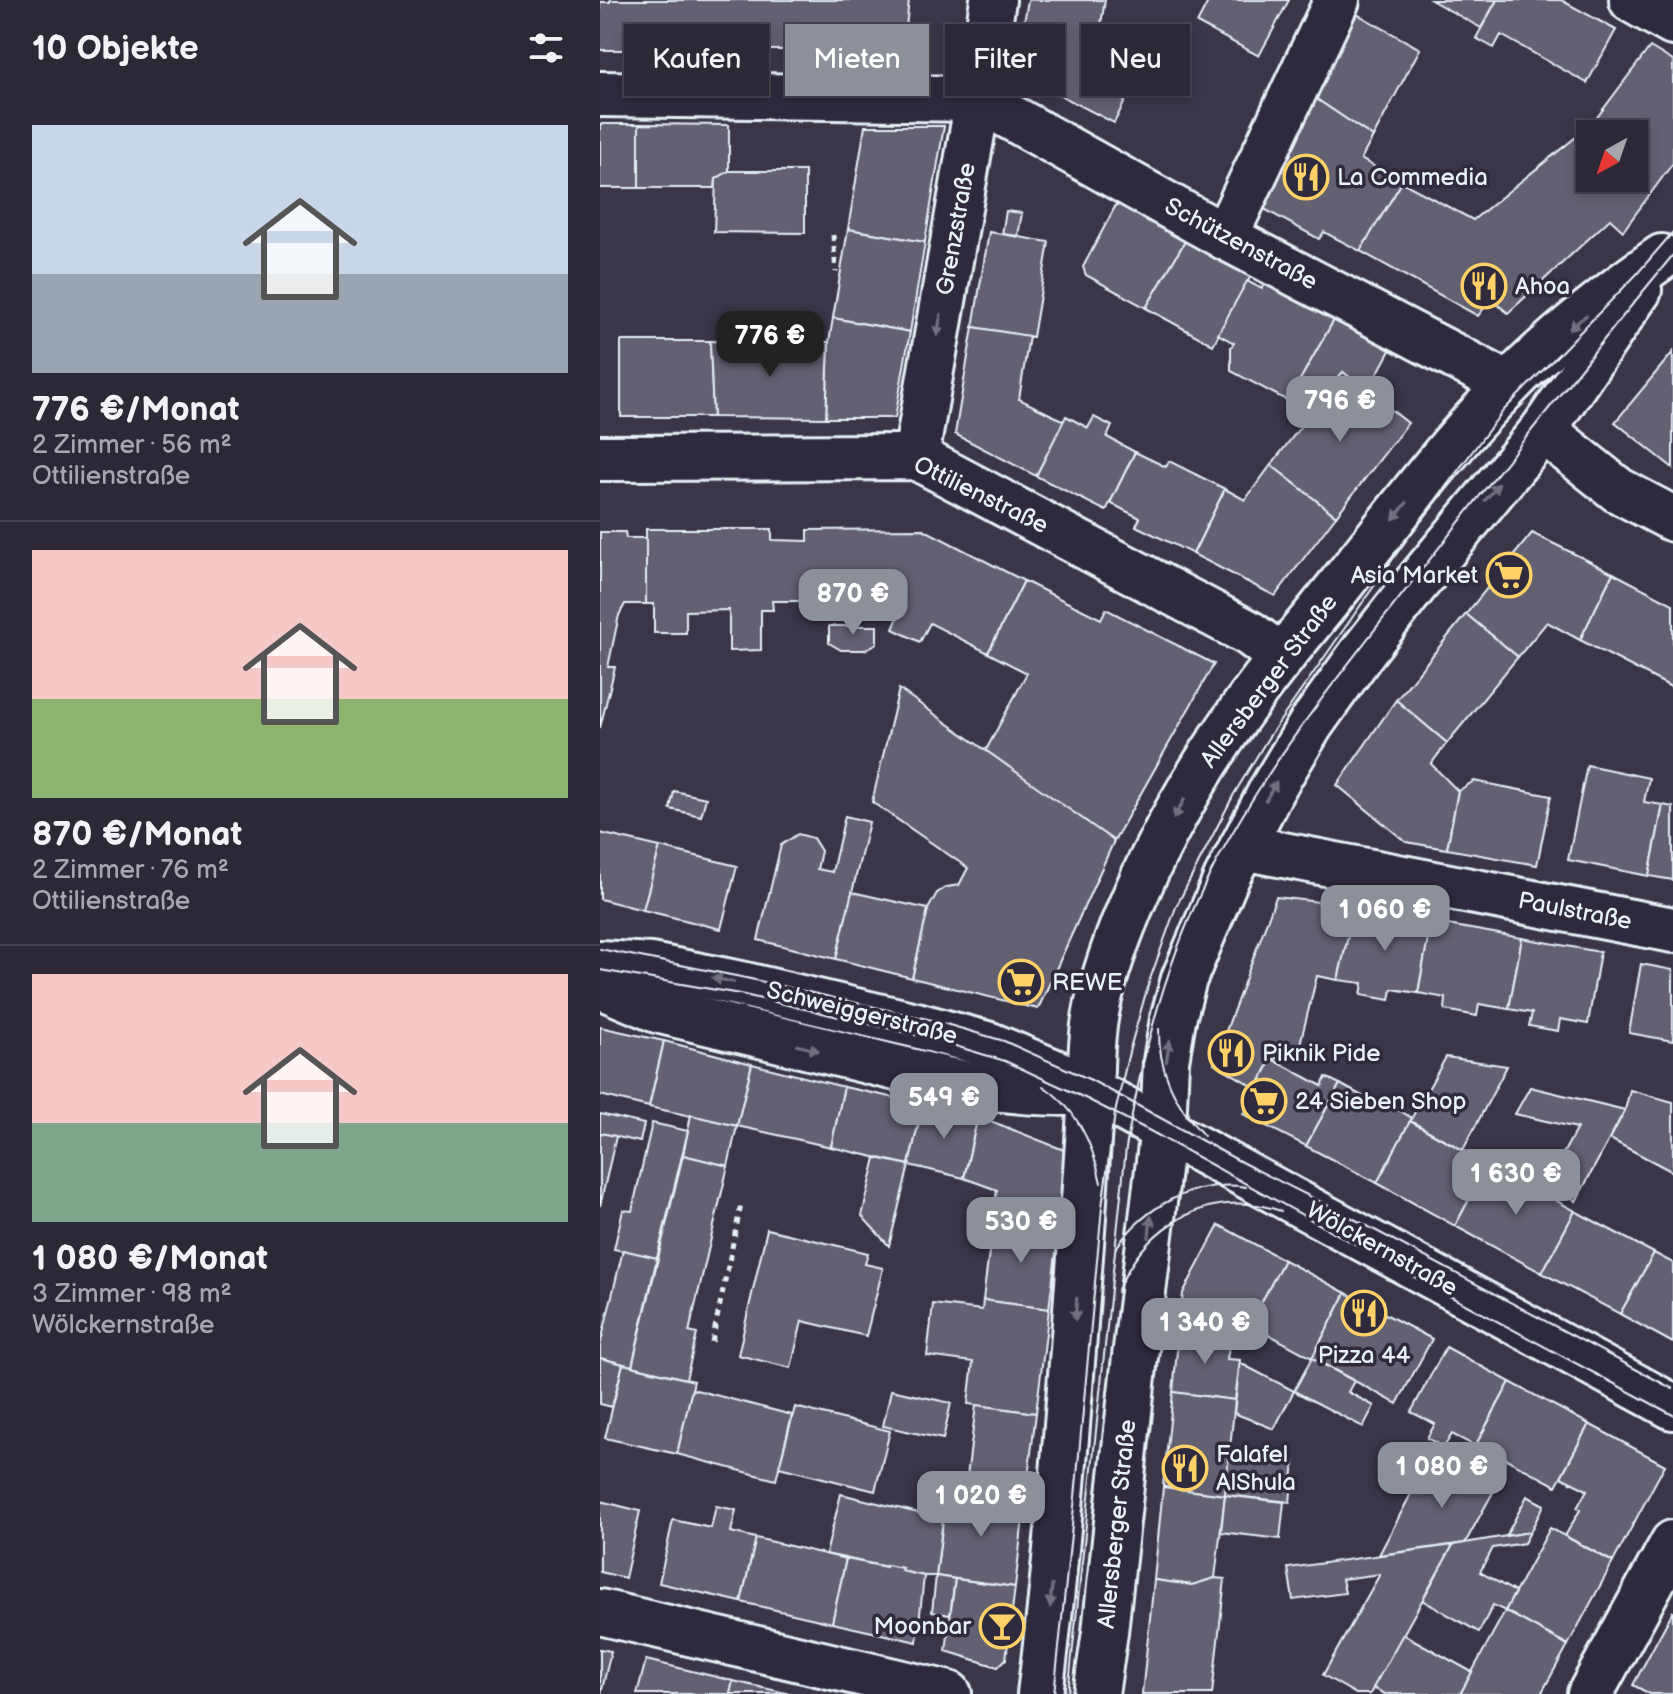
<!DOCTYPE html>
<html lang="de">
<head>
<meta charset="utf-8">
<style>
	body { margin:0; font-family:"Balsamiq Sans",sans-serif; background:#34303e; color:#f1f3f6; height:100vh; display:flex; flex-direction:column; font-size:30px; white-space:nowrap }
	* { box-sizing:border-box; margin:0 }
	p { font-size:26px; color:#a6a6ad }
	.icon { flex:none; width:44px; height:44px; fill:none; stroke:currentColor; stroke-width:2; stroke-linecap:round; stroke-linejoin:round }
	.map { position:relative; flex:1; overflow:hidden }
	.details { display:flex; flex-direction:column; background:#2c2836; width:600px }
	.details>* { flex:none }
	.hud { position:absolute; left:24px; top:24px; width:760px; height:72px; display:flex; gap:16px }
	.needle { width:52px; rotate:220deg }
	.tools { position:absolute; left:976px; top:120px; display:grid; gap:16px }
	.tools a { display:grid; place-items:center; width:72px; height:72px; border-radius:0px; background:#2c2836; box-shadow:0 4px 12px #0003,0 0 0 2px #484451; font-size:40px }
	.price { position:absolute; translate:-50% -68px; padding:0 18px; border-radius:16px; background:#8c9099; color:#fff; font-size:26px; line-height:52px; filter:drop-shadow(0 2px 4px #0008) }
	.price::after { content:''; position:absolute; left:50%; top:48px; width:24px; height:18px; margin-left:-12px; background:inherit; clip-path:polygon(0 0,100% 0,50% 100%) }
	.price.current { background:#222; color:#fff }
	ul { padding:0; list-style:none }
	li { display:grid; align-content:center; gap:16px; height:424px; padding:0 32px }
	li+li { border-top:2px solid #484451 }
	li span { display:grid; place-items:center; height:248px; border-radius:0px; color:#555 }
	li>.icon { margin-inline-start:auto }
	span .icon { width:144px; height:144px; fill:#fffc; stroke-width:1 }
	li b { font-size:34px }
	h2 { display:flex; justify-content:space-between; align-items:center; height:96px; padding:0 32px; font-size:34px }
	.pill { padding:0 28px; border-radius:0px; background:#2c2836; box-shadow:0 4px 12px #0003,0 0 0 2px #484451; font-size:28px; line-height:72px }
	.pill.current { background:#8c9099; color:#fff }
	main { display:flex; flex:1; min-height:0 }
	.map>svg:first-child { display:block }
	.building { fill:#636171; stroke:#e8f1f8; stroke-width:2; fill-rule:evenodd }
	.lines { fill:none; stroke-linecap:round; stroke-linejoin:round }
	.minor-casing { stroke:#e8f1f8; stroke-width:50 }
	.major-casing { stroke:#e8f1f8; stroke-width:50 }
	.path { stroke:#e8f1f8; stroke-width:5; stroke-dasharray:6 6; stroke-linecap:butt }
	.minor { stroke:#2f2a3d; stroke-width:44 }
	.major { stroke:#2f2a3d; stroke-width:44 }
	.tram { stroke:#e8f1f8; stroke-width:2 }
	.oneway { fill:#70707e }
	.labels { text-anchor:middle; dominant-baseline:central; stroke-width:7; stroke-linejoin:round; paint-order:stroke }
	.poi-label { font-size:24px; fill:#e8f1f8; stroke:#2f2a3d; text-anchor:start }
	.street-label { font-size:24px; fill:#e8f1f8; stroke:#2f2a3d }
</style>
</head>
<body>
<main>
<section class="details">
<h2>10 Objekte<svg class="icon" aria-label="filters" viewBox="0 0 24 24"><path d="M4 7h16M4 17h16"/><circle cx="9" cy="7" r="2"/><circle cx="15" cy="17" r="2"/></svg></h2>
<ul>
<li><span style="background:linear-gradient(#c9d6e8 60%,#9aa5b1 0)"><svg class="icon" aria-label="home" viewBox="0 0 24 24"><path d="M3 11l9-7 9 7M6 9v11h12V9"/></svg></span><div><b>776 €/Monat</b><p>2 Zimmer · 56 m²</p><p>Ottilienstraße</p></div></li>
<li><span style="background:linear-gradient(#f6c9c9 60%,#8fb573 0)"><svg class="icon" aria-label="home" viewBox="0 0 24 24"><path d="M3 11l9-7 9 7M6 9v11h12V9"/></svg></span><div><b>870 €/Monat</b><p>2 Zimmer · 76 m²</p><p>Ottilienstraße</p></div></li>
<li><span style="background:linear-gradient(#f6c9c9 60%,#7fa58c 0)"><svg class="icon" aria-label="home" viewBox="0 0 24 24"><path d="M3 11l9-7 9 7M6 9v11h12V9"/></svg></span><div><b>1 080 €/Monat</b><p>3 Zimmer · 98 m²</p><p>Wölckernstraße</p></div></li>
</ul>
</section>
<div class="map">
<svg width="1073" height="1694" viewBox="0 0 1073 1694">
	<rect width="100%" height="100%" fill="#3a3648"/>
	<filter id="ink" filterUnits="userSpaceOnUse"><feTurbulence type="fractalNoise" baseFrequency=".0125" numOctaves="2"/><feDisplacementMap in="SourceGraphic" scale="16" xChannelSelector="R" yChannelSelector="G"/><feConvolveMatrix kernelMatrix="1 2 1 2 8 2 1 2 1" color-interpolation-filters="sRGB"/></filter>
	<g filter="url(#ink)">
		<g class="building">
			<polygon points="10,0 309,0 303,55 239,56 230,55 231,50 215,49 215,55 185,55 185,50 135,50 135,44 72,44 72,50 0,50 0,2 10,2"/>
			<polygon points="428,0 505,0 500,30 549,54 514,123 415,72"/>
			<polygon points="609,0 689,0 659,56 597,23"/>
			<polygon points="831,0 897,0 881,28"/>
			<polygon points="897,0 961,0 1016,30 987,83 901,35 894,48 876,38"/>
			<polygon points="757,14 820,49 773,137 712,96"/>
			<path d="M1050 47 1073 61V163L1023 231 1010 219 908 313 891 299 878 316 760 251 802 182 873 220 992 124ZM990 134H1034V178H990Z"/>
			<polygon points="712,96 773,137 761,159 802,182 760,251 724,232 719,239 655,204"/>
			<rect x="0" y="124" width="39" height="64"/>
			<polygon points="39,124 129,125 129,171 116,179 115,188 39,188"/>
			<polygon points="265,126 344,126 325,242 248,229"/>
			<polygon points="129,171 205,171 205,233 114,232 116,179"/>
			<polygon points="525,204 587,238 546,308 486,275 483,267 516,205"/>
			<polygon points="406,211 422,213 418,236 402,234"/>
			<polygon points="248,229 325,242 310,332 233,318"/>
			<polygon points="389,232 449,242 433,337 373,327"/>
			<polygon points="587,238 652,274 613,345 546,308"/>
			<polygon points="669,277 738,313 688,401 631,371 631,347 634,343 618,334 647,281 662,289"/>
			<polygon points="738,313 794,343 768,391 743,372 711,413 688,401"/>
			<polygon points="233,318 310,332 295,418 226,418 229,342"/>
			<polygon points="373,327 429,336 419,399 464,421 436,476 355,434"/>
			<polygon points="21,341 110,341 113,417 21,417"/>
			<polygon points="110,341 229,342 226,418 113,417"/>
			<polygon points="1073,352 1073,468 1015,422"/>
			<polygon points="743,372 808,423 736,516 671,465"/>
			<polygon points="466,416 488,428 494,417 512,426 507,437 535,452 506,511 436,476"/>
			<polygon points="535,452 566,467 569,461 625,489 593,554 536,526 540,518 510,503"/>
			<polygon points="671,465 736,516 675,596 593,554 625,489 645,500"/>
			<polygon points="46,529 172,529 172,540 208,541 208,530 323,529 424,581 388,653 330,623 320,642 293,629 299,615 279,605 234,605 223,616 209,601 172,601 173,610 161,610 161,650 129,651 129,610 86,611 86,633 54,633 54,604 46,604"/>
			<polygon points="0,532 25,532 26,538 46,538 46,604 25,604 19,615 8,667 15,667 0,728"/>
			<polygon points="932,533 1013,573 980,640 947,622 918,657 866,614"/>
			<polygon points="1013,573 1073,604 1073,688 980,640"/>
			<polygon points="424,581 501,619 506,609 614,664 514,841 385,752 427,673 388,653"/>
			<polygon points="866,614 918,657 847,743 796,700"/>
			<polygon points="229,626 277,626 277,643 265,650 241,650 229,643"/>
			<polygon points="299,689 514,841 438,1009 312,978 328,909 337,893 347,887 359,885 368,868 272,802"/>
			<polygon points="796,700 847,743 831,764 858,791 847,849 806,842 737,785"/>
			<polygon points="987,765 1049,778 1044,802 1063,805 1049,876 968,860"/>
			<polygon points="874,781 951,796 937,865 847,849 858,791"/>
			<polygon points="74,791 106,798 101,816 70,809"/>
			<polygon points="1063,805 1073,807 1073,880 1049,876"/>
			<polygon points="245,816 269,822 236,959 158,940 181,845 198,834 213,838 221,851 217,869 232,872"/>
			<polygon points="0,833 60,847 43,910 0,899"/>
			<polygon points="60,847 137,866 121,929 43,910"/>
			<polygon points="252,892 328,909 312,978 236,959"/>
			<polygon points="676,897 755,906 738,980 717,976 697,1056 672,1059 656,1088 614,1063"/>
			<polygon points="755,906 831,922 818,993 792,989 790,1000 761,995 763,983 738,980"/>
			<polygon points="831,922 922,938 909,1009 879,1004 877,1016 845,1010 846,998 818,993"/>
			<polygon points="922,938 1000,952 988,1024 960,1019 958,1031 929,1026 932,1013 909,1009"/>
			<polygon points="1041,964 1073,970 1073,1041 1029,1033"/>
			<polygon points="0,1027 64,1041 49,1107 0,1095"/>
			<polygon points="64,1041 152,1064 137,1126 49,1107"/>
			<polygon points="846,1057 907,1066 863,1150 810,1121"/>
			<polygon points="672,1059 722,1086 726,1077 740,1084 706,1146 643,1114"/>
			<polygon points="152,1064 244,1087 231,1147 137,1126"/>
			<polygon points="740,1084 788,1110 790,1105 812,1118 777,1183 706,1146"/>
			<polygon points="244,1087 323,1104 309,1165 231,1147"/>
			<polygon points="930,1087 1025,1110 976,1201 959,1190 953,1172 977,1128 915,1114"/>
			<polygon points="1030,1090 1073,1102 1073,1172 1010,1139 1025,1110"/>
			<polygon points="323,1104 378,1116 364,1178 309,1165"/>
			<polygon points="0,1114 44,1124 40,1142 0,1133"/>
			<polygon points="91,1115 137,1126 128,1166 83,1155"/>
			<polygon points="378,1116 469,1152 459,1230 393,1220 397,1190 364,1178"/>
			<polygon points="810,1121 888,1164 855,1226 777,1183"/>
			<polygon points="52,1123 88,1131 57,1258 14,1249 23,1210 32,1211"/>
			<polygon points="0,1133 16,1136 0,1206"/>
			<polygon points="83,1155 128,1166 89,1332 97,1334 86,1379 32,1366"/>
			<polygon points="276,1158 309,1165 289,1246 262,1216"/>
			<polygon points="888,1164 932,1187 937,1177 953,1186 948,1196 975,1211 942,1273 855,1226"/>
			<polygon points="975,1211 1054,1253 1020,1314 942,1273"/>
			<polygon points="393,1220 459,1230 449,1309 383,1300"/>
			<polygon points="619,1225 684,1260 650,1324 632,1322 631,1335 579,1330 583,1293"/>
			<polygon points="167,1229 268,1253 265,1264 283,1268 266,1336 202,1321 191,1368 138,1355"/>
			<polygon points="23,1250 57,1258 32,1366 0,1358 0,1346"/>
			<polygon points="1054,1253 1073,1263 1073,1343 1020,1314"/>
			<polygon points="684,1260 746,1293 712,1358 650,1324"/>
			<polygon points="746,1293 832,1339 797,1404 712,1358"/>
			<polygon points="383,1300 449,1309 436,1413 368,1404 373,1362 327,1356 333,1304 382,1310"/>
			<polygon points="579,1330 631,1335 627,1359 640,1360 635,1400 573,1392"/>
			<polygon points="846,1347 910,1382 875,1446 852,1434 844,1447 827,1438 835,1424 811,1412"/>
			<polygon points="0,1358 23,1364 12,1407 0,1404"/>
			<polygon points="712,1358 754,1381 748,1392 774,1406 763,1427 694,1391"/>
			<polygon points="640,1363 694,1391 674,1429 634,1413"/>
			<polygon points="23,1364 94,1381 77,1454 5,1438"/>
			<polygon points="910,1382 989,1424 956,1486 877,1443"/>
			<polygon points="92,1389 192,1415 176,1480 77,1454"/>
			<polygon points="291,1390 351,1403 343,1439 283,1426"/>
			<polygon points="573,1392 635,1400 625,1495 563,1487"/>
			<polygon points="376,1405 436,1413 425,1501 365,1493"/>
			<polygon points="195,1407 290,1431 275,1491 179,1467"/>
			<polygon points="989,1424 1065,1465 1013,1562 965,1536 980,1510 977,1508 987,1490 961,1477"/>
			<polygon points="629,1454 694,1461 690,1502 625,1495"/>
			<polygon points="874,1460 902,1476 865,1543 779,1555 826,1465 860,1484"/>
			<polygon points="563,1487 625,1495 615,1578 592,1585 554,1580"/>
			<polygon points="347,1490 425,1501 415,1587 336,1576"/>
			<polygon points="241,1494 343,1519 336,1576 324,1576 301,1571 302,1568 286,1565 286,1567 226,1554"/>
			<polygon points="625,1495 684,1502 680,1539 621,1532"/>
			<polygon points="927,1496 944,1505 930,1532 906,1536"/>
			<polygon points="0,1501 40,1511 25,1578 0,1572"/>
			<polygon points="116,1506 136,1510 131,1532 156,1538 141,1602 59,1583 73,1520 111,1528"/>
			<polygon points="950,1528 1013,1562 968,1645 905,1611"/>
			<polygon points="930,1532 924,1543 893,1548 880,1572 915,1592 905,1611 893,1605 879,1632 822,1600 853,1545"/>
			<polygon points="156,1538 246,1559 232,1623 141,1602"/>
			<polygon points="853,1545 770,1694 756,1694 723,1675 780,1574 742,1579 745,1593 693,1600 688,1568"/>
			<polygon points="246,1559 286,1567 286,1565 302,1568 301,1571 324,1576 317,1642 232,1623"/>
			<polygon points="336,1576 355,1579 350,1615 332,1612"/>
			<polygon points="615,1578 625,1579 612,1694 542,1694 554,1580 592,1585"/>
			<polygon points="355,1579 415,1587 406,1659 398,1667 346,1651"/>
			<polygon points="905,1611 968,1645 941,1694 860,1694"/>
			<polygon points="1073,1611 1073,1694 1050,1694 1033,1685"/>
			<polygon points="803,1634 872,1672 860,1694 785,1694 773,1688"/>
			<polygon points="0,1649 11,1651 1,1694 0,1694"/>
			<polygon points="46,1660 133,1681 130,1694 37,1694"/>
			<polygon points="133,1681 190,1694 130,1694"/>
		</g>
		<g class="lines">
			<g class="minor-casing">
				<g id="minor">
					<polyline points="1032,0 1073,23"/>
					<polyline points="0,94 378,99 625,237 894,377 905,388"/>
					<polyline points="625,237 737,0"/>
					<polyline points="943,430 1018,490 1073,519"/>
					<polyline points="316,457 378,99 393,0"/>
					<polyline points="0,458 316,457 649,633 682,657"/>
					<polyline points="642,847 1073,930"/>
					<polyline points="0,1612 349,1694"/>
					<polyline points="990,1694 1073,1543"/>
				</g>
			</g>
			<g class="major-casing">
				<g id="major">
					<polyline points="0,963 51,966 141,984 316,1025 390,1045 462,1075 1073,1407"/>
					<path d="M0 986 57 1010 342 1079C389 1089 435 1094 484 1093"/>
					<path d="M440 1694C460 1536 471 1376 483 1217 485 1182 488 1146 490 1110 491 1075 490 1038 498 1003 504 976 513 951 523 925 556 841 603 761 657 689 685 651 716 616 745 579 796 515 846 448 904 389 951 340 1006 296 1062 257"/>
					<polyline points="496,1694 505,1632 535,1357 563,1129 566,1061 573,1019 584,979 626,879 672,789 711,724 764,650 815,585 943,430 1039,290"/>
				</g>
			</g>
			<g class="path">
				<polyline points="233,235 236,272"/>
				<polyline points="112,1342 141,1205"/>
			</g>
			<use href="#minor" class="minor"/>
			<use href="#major" class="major"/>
			<g class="tram">
				<polyline points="0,949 146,978 332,1020 404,1041 491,1080 643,1163 739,1211 1073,1389"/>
				<polyline points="0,970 140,994 329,1038 405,1061 487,1099 552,1132 831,1286 1073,1415"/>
				<path d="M559 1029C558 1071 575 1105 604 1136"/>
				<path d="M443 1086C477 1108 493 1144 501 1183"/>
				<path d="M516 1248C545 1206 595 1179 646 1187"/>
				<path d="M517 1292C546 1224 608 1187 681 1211"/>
				<polyline points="454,1694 475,1497 502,1207 515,1113 529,1052 549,982 576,907 634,794 668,738 816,526 903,411 1036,275 1073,232"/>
				<path d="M468 1694 526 1148C541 1059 566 963 606 882 664 765 747 665 827 563 908 460 989 356 1073 255"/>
			</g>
		</g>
		<defs><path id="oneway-solid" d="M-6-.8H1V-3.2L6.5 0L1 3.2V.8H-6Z" transform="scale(2)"/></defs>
		<g class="oneway">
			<use href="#oneway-solid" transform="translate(978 322) rotate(141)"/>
			<use href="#oneway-solid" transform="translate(339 325) rotate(100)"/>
			<use href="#oneway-solid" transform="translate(892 492) rotate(-50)"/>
			<use href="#oneway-solid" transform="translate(800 511) rotate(129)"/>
			<use href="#oneway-solid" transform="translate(671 791) rotate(-61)"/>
			<use href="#oneway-solid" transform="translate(579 809) rotate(119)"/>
			<use href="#oneway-solid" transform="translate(123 980) rotate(-168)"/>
			<use href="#oneway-solid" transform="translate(208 1048) rotate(14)"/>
			<use href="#oneway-solid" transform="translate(568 1051) rotate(-81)"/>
			<use href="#oneway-solid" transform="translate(550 1227) rotate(-84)"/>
			<use href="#oneway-solid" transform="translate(476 1309) rotate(94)"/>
			<use href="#oneway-solid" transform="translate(451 1596) rotate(96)"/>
		</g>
	</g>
	<defs>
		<g id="restaurant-ring" transform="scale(2.3)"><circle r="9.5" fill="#2f2a3d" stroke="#ffd166" stroke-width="1.5"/><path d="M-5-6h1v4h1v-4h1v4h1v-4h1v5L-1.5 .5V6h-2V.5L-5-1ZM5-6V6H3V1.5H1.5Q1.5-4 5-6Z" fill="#ffd166"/></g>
		<g id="supermarket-ring" transform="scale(2.3)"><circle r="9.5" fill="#2f2a3d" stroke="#ffd166" stroke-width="1.5"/><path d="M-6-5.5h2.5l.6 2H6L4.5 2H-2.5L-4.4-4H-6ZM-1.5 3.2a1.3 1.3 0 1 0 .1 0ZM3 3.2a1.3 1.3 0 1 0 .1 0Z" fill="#ffd166"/></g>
		<g id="bar-ring" transform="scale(2.3)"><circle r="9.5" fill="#2f2a3d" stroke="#ffd166" stroke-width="1.5"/><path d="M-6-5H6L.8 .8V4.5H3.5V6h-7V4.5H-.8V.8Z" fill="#ffd166"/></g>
	</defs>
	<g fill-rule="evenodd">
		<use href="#restaurant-ring" x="706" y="177"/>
		<use href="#restaurant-ring" x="884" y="286"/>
		<use href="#supermarket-ring" x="909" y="575"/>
		<use href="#supermarket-ring" x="421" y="982"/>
		<use href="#restaurant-ring" x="631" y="1053"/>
		<use href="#supermarket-ring" x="664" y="1101"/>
		<use href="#restaurant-ring" x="764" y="1313"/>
		<use href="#restaurant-ring" x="585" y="1468"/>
		<use href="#bar-ring" x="402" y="1626"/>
	</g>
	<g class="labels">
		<g class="poi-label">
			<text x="737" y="177">La Commedia</text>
			<text x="915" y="286">Ahoa</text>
			<text x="878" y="575" text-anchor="end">Asia Market</text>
			<text x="452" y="982">REWE</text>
			<text x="662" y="1053">Piknik Pide</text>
			<text x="695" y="1101">24 Sieben Shop</text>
			<text x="764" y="1355" text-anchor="middle">Pizza 44</text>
			<text x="616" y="1454">Falafel<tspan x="616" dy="28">AlShula</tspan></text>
			<text x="371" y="1626" text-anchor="end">Moonbar</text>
		</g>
		<g class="street-label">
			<text transform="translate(356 229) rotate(-80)">Grenzstraße</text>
			<text transform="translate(641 244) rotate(28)">Schützenstraße</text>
			<text transform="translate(381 495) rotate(26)">Ottilienstraße</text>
			<text transform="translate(669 681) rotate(-53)">Allersberger Straße</text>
			<text transform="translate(975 911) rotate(11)">Paulstraße</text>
			<text transform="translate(262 1013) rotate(14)">Schweiggerstraße</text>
			<text transform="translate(782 1249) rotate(29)">Wölckernstraße</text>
			<text transform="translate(517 1524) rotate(-84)">Allersberger Straße</text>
		</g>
	</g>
</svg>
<div class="tools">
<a><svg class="needle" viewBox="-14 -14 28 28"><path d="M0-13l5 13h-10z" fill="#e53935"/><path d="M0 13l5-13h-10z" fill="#a6a6ad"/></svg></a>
</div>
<b class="price current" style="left:170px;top:379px">776 €</b>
<b class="price" style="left:740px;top:444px">796 €</b>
<b class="price" style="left:253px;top:637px">870 €</b>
<b class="price" style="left:785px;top:953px">1 060 €</b>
<b class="price" style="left:344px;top:1141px">549 €</b>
<b class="price" style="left:916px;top:1217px">1 630 €</b>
<b class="price" style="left:421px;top:1265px">530 €</b>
<b class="price" style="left:605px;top:1366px">1 340 €</b>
<b class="price" style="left:842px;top:1510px">1 080 €</b>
<b class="price" style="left:381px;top:1539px">1 020 €</b>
<div class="hud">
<a class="pill">Kaufen</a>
<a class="pill current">Mieten</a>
<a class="pill">Filter</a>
<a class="pill">Neu</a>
</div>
</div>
</main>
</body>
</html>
